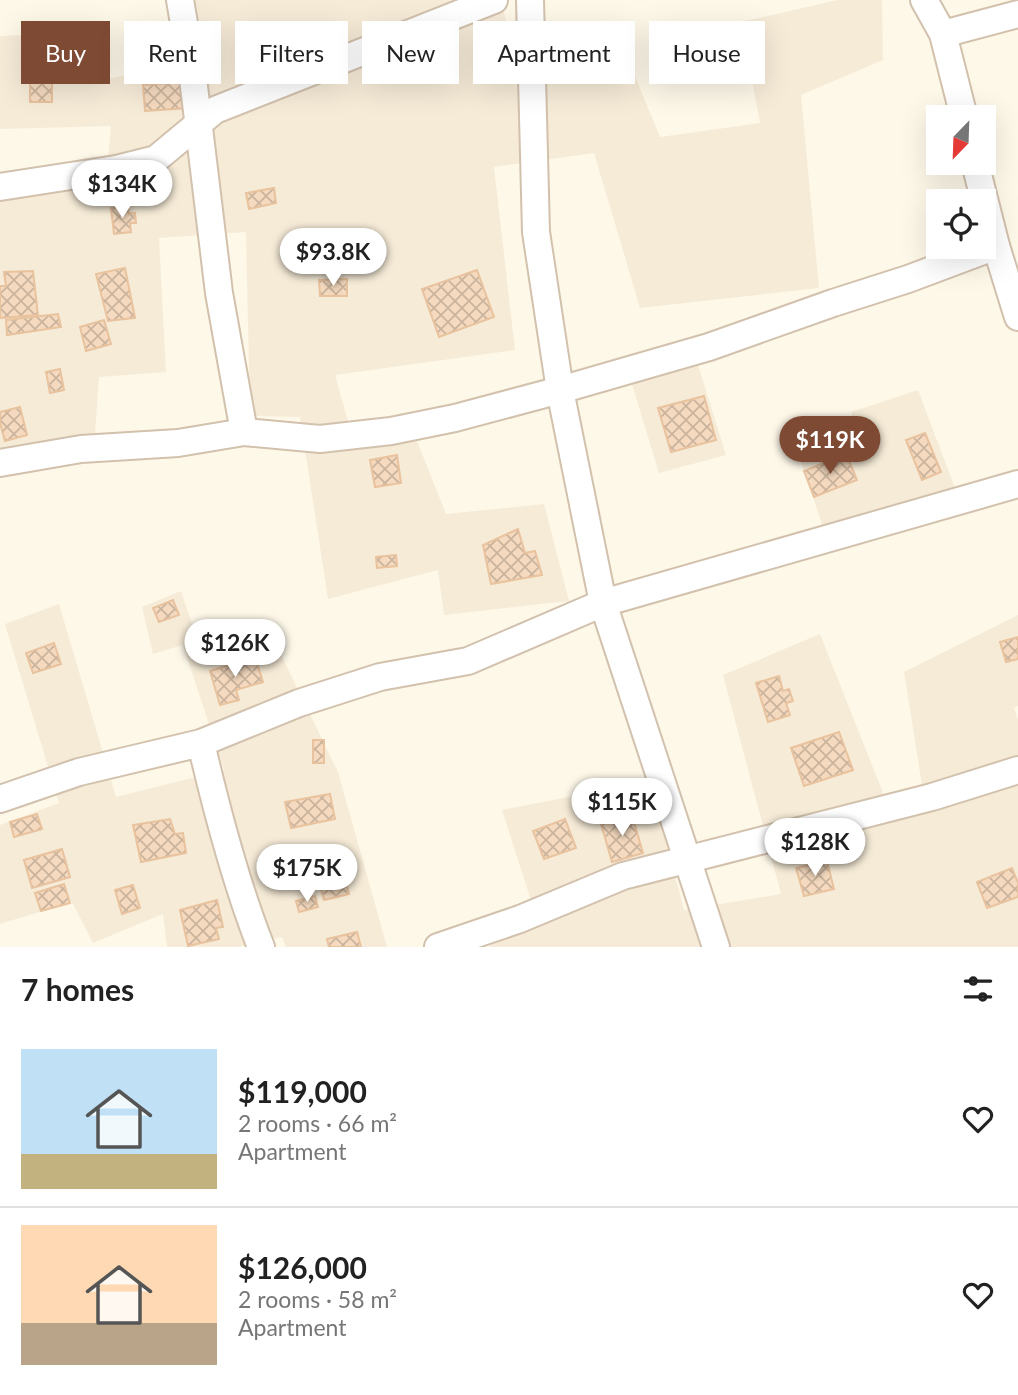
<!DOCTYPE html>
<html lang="en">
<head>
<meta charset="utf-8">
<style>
	body { margin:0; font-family:Lato,sans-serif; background:#f6f6f6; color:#222; height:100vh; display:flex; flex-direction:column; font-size:26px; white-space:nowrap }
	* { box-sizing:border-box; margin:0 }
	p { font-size:23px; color:#767676 }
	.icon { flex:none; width:38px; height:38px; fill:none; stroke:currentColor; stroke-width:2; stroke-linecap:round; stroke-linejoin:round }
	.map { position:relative; height:947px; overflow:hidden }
	.sheet { display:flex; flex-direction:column; background:#fff; flex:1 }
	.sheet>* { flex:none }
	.guide { position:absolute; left:21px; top:21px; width:976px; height:63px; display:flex; gap:14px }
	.needle { width:46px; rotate:203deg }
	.controls { position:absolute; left:926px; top:105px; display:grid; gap:14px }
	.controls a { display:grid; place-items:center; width:70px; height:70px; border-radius:0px; background:#fff; box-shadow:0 7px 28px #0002; font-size:35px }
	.price { position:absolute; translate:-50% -60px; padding:0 16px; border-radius:24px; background:#fff; color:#222; font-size:23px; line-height:46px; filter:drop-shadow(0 2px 4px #0008) }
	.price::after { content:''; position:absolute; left:50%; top:42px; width:21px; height:16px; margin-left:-10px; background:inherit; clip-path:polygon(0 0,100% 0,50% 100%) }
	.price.active { background:#7e4a33; color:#fff }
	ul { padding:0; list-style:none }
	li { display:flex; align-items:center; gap:21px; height:175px; padding:0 21px }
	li+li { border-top:2px solid #e0e0e0 }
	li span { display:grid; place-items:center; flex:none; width:196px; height:140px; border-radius:0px; color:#555 }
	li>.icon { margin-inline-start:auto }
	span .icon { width:84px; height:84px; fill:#fffc; stroke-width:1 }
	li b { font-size:30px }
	h2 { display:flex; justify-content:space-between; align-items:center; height:84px; padding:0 21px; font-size:30px }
	.pill { padding:0 24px; border-radius:0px; background:#fff; box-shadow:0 7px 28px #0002; font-size:24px; line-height:63px }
	.pill.active { background:#7e4a33; color:#fff }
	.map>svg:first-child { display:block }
	.residential { fill:#f6ebd7 }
	.building { fill:url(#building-cross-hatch); stroke:#e9c29e; stroke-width:2 }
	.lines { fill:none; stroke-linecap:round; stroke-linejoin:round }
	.minor-casing { stroke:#d2c1ad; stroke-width:30 }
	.minor { stroke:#fff; stroke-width:26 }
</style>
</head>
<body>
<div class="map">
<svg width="1018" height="947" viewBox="0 0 1018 947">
	<defs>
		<pattern id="building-cross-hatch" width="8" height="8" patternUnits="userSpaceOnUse" patternTransform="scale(1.75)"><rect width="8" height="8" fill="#f5dabf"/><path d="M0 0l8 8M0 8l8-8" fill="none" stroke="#cbb49d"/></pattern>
	</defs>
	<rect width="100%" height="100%" fill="#fef8e9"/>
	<g class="residential">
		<polygon points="182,0 500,0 526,88 630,64 660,137 760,123 741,22 838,0 882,0 883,60 801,95 819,288 640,308 594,153 494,167 515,350 335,375 353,439 417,441 446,514 544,504 569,601 444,615 438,570 328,599 300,417 250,416 246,232 159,238 166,372 99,377 94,447 0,460 0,186 108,160 111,126 0,129 0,36 80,33 93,83 187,60"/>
		<polygon points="698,365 726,455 659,473 631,381"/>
		<polygon points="918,390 955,488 823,527 799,456 857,434 851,412"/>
		<polygon points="181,591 201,650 267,626 338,772 387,947 286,947 282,937 238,947 167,947 163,914 93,943 72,902 0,924 0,825 59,803 5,624 59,604 116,797 224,770 183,645 153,654 142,607"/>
		<polygon points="1018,615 1018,706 1014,708 1018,720 1018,947 490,947 487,936 535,913 502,810 650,781 684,910 781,894 723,675 820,634 893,818 926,810 904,672"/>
	</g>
	<g class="building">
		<rect x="30" y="55" width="22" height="47"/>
		<polygon points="186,82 188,108 145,111 143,85"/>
		<polygon points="274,188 276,203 249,209 246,193"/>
		<polygon points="128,207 129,214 135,213 136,223 130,223 131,232 114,234 111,208"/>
		<polygon points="125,268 135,318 108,321 96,274"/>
		<polygon points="477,270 494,317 439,337 422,289"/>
		<polygon points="33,271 38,315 0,318 0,286 6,286 4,272"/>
		<polygon points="347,279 347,296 320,296 319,280"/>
		<polygon points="58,314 61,327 7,335 6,320"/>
		<polygon points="104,320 111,344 86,351 80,327"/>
		<polygon points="60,369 64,390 50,393 46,372"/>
		<polygon points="704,396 716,440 671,452 658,408"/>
		<polygon points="20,407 27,435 5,441 0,423 0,412"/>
		<polygon points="925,433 941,472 922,480 906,440"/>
		<polygon points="846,454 857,480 814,497 804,471"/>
		<polygon points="397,455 401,483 375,487 370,460"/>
		<polygon points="518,529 525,553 535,551 542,575 491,584 483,545"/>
		<polygon points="396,555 397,566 377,568 376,557"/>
		<polygon points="173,600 179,615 159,622 153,608"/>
		<polygon points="1018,637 1018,659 1006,662 1000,642"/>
		<polygon points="54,643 61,664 33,673 26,653"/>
		<polygon points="255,657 263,682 236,690 239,700 220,705 210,671"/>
		<polygon points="779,676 783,691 789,689 793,701 786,703 790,715 768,722 756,683"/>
		<polygon points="839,732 853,770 804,786 791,748"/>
		<rect x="313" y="740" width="11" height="23"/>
		<polygon points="330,794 335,819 291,828 285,802"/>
		<polygon points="37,814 42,829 14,837 10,822"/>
		<polygon points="632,815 643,853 612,862 601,824"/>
		<polygon points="170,819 175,834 183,833 186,853 141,862 133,825"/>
		<polygon points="565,819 576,848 544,859 533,831"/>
		<polygon points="62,849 70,877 32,888 24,860"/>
		<polygon points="339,858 349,894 324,900 319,882 310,884 305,868"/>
		<polygon points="827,861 834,889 804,896 796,868"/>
		<polygon points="1012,868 1018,883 1018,897 987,908 977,882"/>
		<polygon points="64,884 70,903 41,911 35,893"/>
		<polygon points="133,885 140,908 122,914 115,890"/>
		<polygon points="315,896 318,907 299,912 296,901"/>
		<polygon points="217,900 223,927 216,928 219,939 188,946 180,910"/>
		<polygon points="357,932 361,947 329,947 327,939"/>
	</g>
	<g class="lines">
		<g class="minor-casing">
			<g id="minor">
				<polyline points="180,0 192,70 219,293 244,432"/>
				<polyline points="530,0 536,232 560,390 603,603 716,947"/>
				<polyline points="924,0 943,34 964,117"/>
				<polyline points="943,34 1018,14"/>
				<polyline points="975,163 996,246 1018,317"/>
				<polyline points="0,187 116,169 156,159 215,110 494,0"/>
				<polyline points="0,463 81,449 178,443 244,432 320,439 391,431 455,418 560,390 709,347 833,303 908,279 996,246"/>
				<path d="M201 743C217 812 235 881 261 947"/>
				<polyline points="0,799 79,772 201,743 299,703 380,677 468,661 603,603 1018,484"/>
				<polyline points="438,947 520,919 623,876 932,797 1018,770"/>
			</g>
		</g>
		<use href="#minor" class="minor"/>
	</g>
</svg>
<div class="controls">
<a><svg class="needle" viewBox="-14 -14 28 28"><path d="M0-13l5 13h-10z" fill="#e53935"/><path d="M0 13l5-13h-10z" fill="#767676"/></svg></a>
<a><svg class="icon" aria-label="locate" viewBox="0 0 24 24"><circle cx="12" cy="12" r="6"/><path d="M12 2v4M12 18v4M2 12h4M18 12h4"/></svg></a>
</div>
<b class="price" style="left:122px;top:220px">$134K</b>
<b class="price" style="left:333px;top:288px">$93.8K</b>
<b class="price active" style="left:830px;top:476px">$119K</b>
<b class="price" style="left:235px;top:679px">$126K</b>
<b class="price" style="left:622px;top:838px">$115K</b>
<b class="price" style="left:815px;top:878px">$128K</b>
<b class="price" style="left:307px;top:904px">$175K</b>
<div class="guide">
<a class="pill active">Buy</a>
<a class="pill">Rent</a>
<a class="pill">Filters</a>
<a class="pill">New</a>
<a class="pill">Apartment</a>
<a class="pill">House</a>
</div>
</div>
<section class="sheet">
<h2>7 homes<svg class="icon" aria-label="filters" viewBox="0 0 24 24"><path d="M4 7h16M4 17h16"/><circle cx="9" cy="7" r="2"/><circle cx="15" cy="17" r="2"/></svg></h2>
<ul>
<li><span style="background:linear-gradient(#bfe0f5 75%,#c2b280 0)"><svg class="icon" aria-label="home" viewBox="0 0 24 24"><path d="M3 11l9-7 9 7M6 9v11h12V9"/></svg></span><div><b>$119,000</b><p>2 rooms · 66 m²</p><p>Apartment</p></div><svg class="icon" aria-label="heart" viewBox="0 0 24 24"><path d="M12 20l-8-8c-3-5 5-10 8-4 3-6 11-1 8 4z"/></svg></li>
<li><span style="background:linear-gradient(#ffd9b3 70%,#b9a48a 0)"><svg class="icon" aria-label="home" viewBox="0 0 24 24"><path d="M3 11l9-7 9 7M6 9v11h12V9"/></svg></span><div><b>$126,000</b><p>2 rooms · 58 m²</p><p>Apartment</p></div><svg class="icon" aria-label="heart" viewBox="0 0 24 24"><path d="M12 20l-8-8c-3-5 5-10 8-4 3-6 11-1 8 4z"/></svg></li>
</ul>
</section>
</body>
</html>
